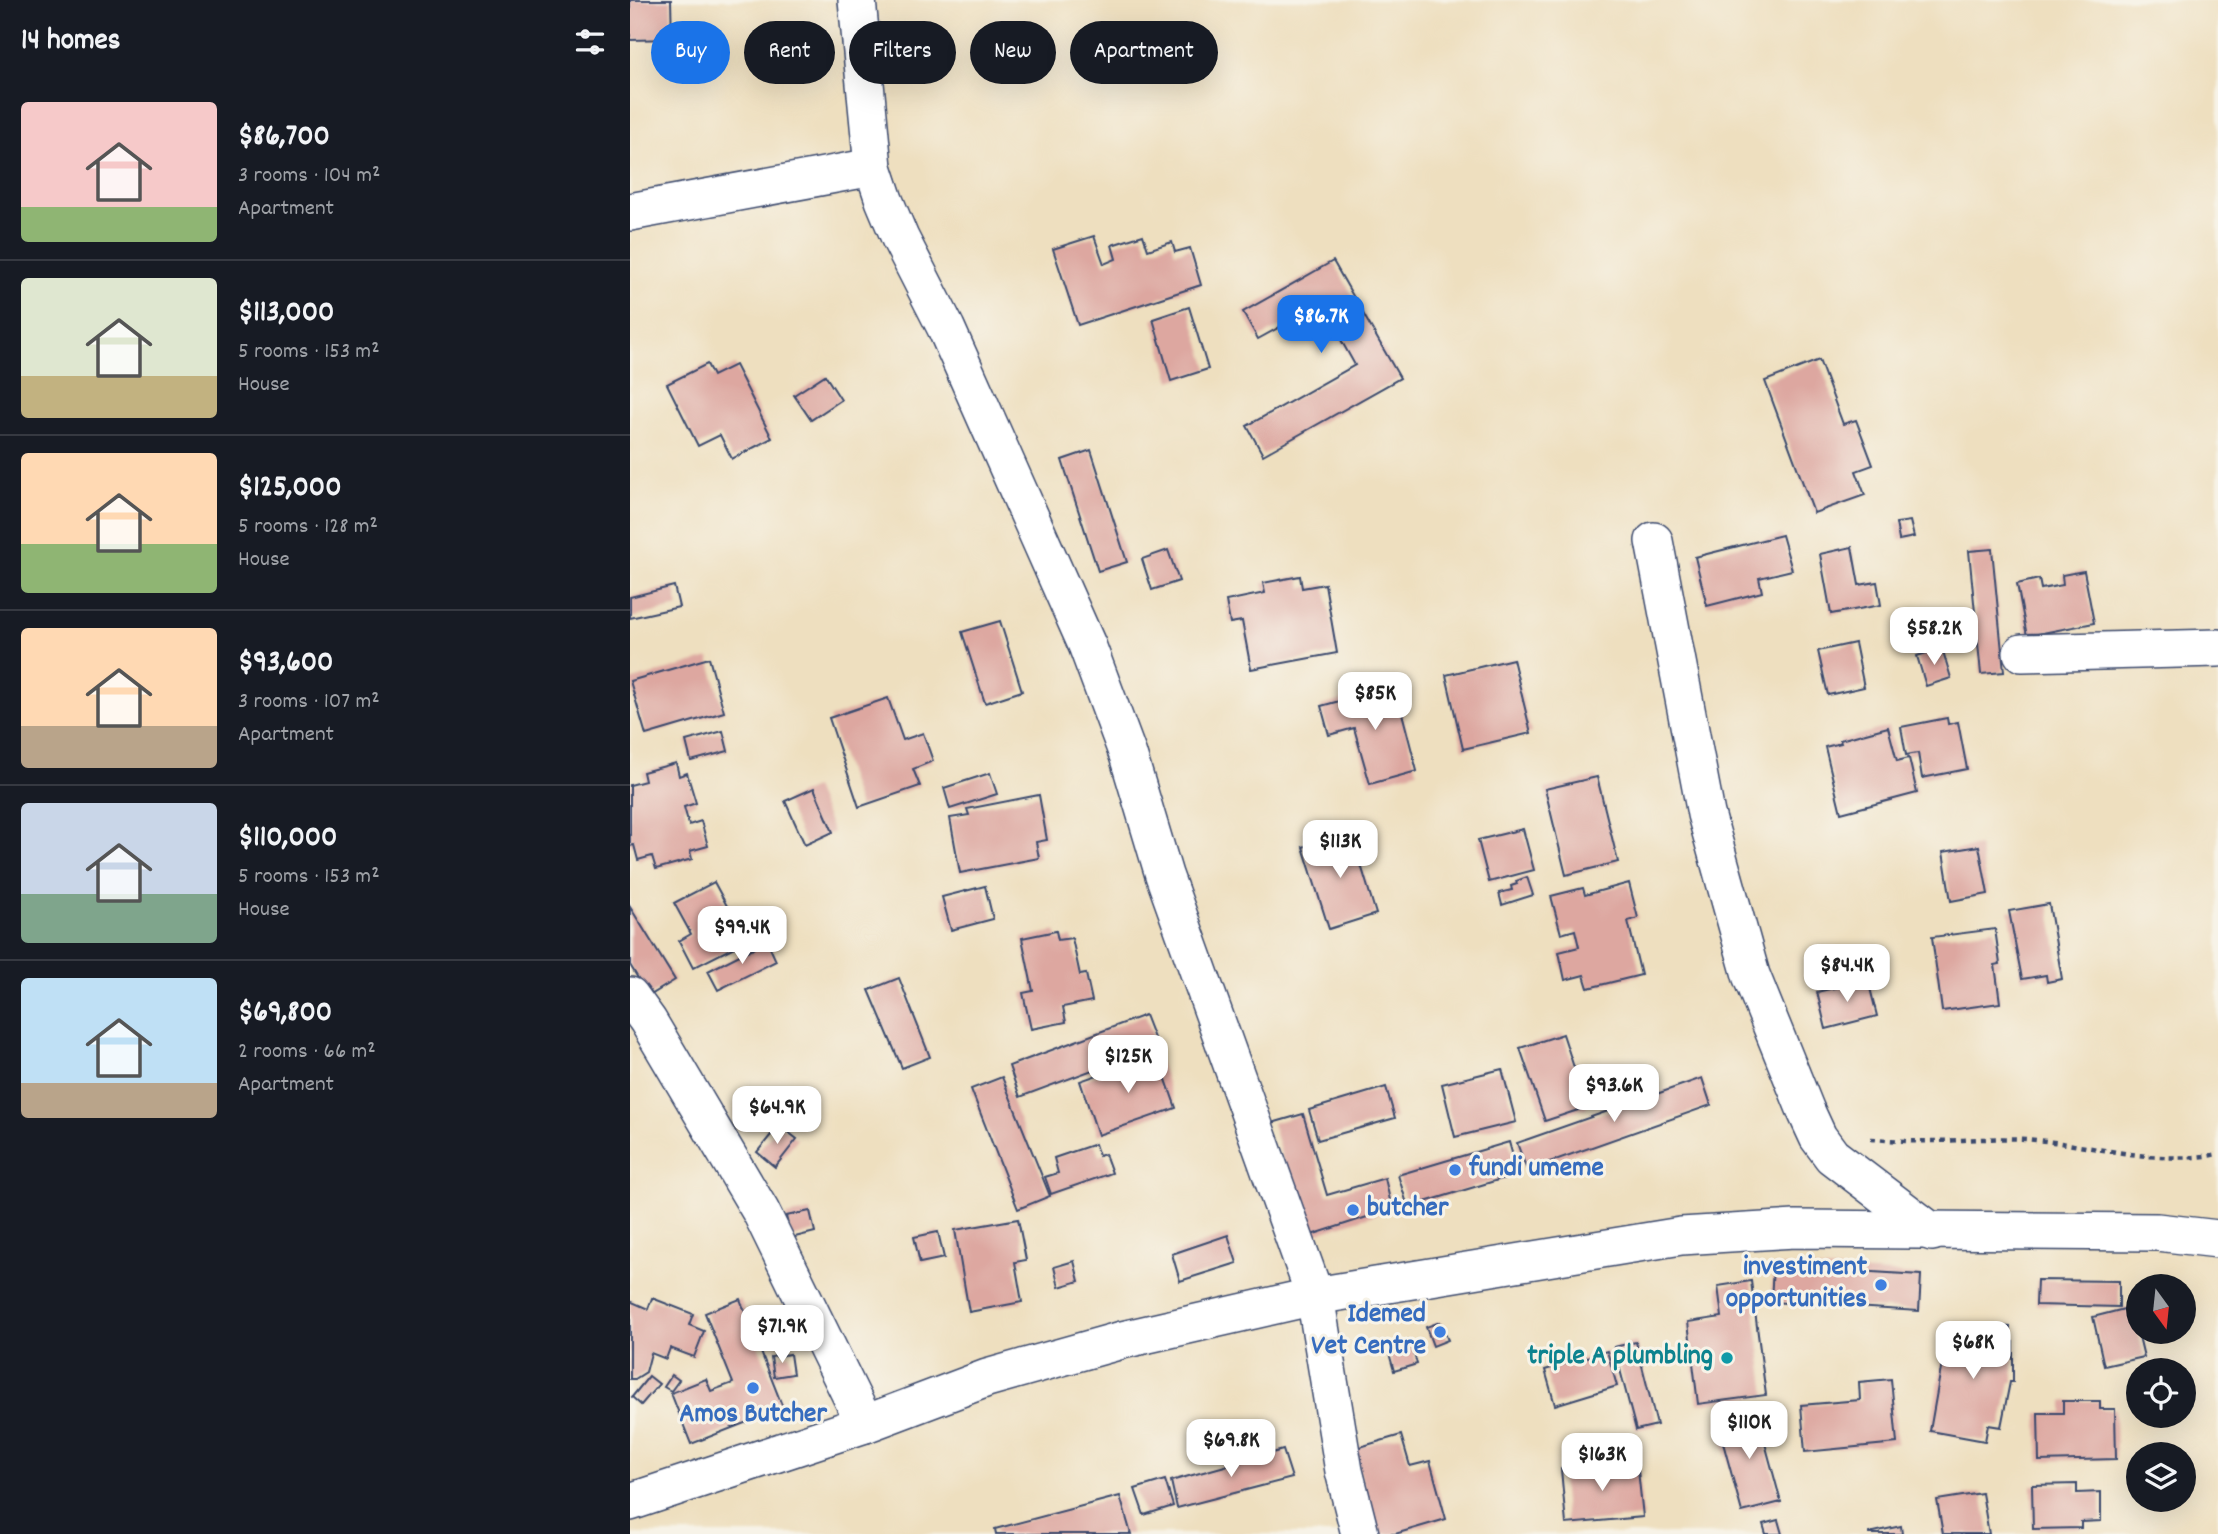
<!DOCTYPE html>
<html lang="en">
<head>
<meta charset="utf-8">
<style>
	body { margin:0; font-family:Dekko,sans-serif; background:#20242c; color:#f1f3f6; height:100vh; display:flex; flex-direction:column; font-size:26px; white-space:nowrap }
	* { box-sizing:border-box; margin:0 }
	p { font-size:23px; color:#9ea1a6 }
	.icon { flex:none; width:38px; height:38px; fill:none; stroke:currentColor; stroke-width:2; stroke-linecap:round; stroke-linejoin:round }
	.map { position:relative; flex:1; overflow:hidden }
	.details { display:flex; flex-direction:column; background:#171b24; width:630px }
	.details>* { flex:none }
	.hud { position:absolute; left:21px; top:21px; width:665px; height:63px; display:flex; gap:14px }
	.needle { width:46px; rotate:165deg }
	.tools { position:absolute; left:1496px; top:1274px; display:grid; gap:14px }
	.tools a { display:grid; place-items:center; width:70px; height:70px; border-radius:50%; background:#171b24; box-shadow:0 7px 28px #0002; font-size:35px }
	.price { position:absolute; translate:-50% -60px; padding:0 16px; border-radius:14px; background:#fff; color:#222; font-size:23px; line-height:46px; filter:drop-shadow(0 2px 4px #0008) }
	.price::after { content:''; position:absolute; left:50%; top:42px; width:21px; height:16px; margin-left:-10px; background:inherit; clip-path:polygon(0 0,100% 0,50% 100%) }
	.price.current { background:#1a73e8; color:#fff }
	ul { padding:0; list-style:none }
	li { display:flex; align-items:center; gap:21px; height:175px; padding:0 21px }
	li+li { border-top:2px solid #363941 }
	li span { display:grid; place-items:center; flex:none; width:196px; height:140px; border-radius:7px; color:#555 }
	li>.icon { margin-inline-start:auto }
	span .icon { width:84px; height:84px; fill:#fffc; stroke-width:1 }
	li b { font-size:30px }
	h2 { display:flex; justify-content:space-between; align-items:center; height:84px; padding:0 21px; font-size:30px }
	.tag { padding:0 24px; border-radius:32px; background:#171b24; box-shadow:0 7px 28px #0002; font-size:24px; line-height:63px }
	.tag.current { background:#1a73e8; color:#fff }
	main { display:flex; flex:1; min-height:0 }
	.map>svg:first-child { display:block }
	.building { fill:#dda7a0 }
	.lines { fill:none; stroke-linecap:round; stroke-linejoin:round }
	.minor-casing { stroke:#3b496d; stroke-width:40 }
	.path { stroke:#3b496d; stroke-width:4.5; stroke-dasharray:5 5; stroke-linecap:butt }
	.minor { stroke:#fff; stroke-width:37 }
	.shop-dot { fill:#3f7fe0; stroke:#f7f3e8; stroke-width:2.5 }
	.culture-dot { fill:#0f9aa8; stroke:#f7f3e8; stroke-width:2.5 }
	.labels { text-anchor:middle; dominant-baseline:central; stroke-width:6; stroke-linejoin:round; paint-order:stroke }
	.shop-label { font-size:28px; font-weight:bold; fill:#366cbe; stroke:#f7f3e8; text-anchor:start }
	.culture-label { font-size:28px; font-weight:bold; fill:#0d838f; stroke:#f7f3e8; text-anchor:end }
</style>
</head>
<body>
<main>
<section class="details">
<h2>14 homes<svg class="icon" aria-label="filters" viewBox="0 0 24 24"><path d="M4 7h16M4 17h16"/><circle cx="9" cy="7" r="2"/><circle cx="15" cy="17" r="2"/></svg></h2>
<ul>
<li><span style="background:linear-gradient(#f6c9c9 75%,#8fb573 0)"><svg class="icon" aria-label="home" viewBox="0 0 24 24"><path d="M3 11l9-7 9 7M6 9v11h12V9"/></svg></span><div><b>$86,700</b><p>3 rooms · 104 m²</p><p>Apartment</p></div></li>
<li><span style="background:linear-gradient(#dfe7d0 70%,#c2b280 0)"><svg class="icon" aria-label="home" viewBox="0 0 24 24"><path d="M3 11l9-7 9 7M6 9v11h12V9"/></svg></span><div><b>$113,000</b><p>5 rooms · 153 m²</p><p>House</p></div></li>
<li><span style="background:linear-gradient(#ffd9b3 65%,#8fb573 0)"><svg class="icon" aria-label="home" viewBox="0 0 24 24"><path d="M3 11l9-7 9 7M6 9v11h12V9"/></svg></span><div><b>$125,000</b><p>5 rooms · 128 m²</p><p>House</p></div></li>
<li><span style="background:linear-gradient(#ffd9b3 70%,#b9a48a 0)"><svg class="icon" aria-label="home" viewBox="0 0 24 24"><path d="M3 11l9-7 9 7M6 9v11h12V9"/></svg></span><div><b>$93,600</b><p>3 rooms · 107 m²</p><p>Apartment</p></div></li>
<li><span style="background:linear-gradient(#c9d6e8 65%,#7fa58c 0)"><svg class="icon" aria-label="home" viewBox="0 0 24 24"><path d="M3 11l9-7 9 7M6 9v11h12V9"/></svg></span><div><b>$110,000</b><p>5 rooms · 153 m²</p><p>House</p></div></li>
<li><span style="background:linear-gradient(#bfe0f5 75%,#b9a48a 0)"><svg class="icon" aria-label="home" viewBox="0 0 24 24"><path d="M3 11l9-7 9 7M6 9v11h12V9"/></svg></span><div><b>$69,800</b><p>2 rooms · 66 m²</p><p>Apartment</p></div></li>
</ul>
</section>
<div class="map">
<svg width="1588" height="1534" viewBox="0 0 1588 1534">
	<rect width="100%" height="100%" fill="#f7f3e8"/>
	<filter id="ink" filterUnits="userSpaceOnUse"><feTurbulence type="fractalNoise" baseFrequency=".0143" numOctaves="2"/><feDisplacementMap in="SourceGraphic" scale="14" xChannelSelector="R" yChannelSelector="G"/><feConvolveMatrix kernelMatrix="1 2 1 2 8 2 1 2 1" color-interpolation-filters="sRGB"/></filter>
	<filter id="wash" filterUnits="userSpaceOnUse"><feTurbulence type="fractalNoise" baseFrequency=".00686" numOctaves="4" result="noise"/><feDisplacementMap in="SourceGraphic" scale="28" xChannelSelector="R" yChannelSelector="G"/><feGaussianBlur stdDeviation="1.57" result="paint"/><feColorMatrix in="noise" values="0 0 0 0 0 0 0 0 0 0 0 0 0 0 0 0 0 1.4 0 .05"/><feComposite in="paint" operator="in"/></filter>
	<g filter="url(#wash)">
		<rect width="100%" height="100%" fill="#eedfbf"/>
		<g id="blocks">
			<g class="building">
				<polygon points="0,0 41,0 42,39 0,40"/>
				<polygon points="513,235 518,250 542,242 545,252 560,248 571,285 448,325 423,249 464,236 474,264 486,259 482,245"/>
				<polygon points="703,261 770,378 633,455 617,426 725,365 691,304 628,339 613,312"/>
				<polygon points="559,307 578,369 541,381 523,319"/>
				<polygon points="1189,360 1213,424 1226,420 1243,465 1226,471 1235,495 1184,513 1135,381"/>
				<polygon points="77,364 83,376 105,365 142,438 102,459 90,435 68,446 37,384"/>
				<polygon points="195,375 211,400 181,420 164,395"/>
				<polygon points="461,450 497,562 468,571 432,460"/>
				<polygon points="1280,521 1284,537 1269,540 1266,523"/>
				<polygon points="1152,535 1162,570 1129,578 1132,592 1077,606 1065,557"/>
				<polygon points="1222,547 1229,585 1247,582 1251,605 1201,614 1190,554"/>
				<polygon points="1362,549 1374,672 1351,674 1339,551"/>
				<polygon points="538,550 549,581 522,590 512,559"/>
				<polygon points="1454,571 1464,623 1397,636 1387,584 1409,579 1411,589 1433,585 1432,575"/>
				<polygon points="670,576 672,588 695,584 707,653 621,669 612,621 600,623 596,601 635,593 633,583"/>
				<polygon points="44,586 49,607 0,618 0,597"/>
				<polygon points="370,621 392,691 355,703 332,632"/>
				<polygon points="1225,643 1234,687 1198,695 1188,651"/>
				<polygon points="1312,648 1321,678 1296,686 1287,656"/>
				<polygon points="79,658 94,712 16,735 0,681"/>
				<polygon points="883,659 901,733 833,749 816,675"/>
				<polygon points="765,686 787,771 740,784 724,728 699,735 691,706"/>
				<polygon points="258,698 273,740 293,733 303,761 283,769 290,786 229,807 199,718"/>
				<polygon points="1317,718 1318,724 1328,722 1337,769 1292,778 1288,753 1276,755 1271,727"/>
				<polygon points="1258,727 1267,761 1279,758 1287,793 1211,813 1195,747 1211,743 1210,740"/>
				<polygon points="93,731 98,751 61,761 56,741"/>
				<polygon points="46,763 49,776 57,773 66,803 54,807 59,825 71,821 78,846 60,851 62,859 26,869 22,856 8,860 4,845 0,846 0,785 15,781 13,772"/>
				<polygon points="360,773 367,794 320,809 314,788"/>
				<polygon points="967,777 988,862 936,875 915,789"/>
				<polygon points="184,788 203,832 175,845 155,801"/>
				<polygon points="409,795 417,840 406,842 409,858 330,873 320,818 339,815 337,809"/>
				<polygon points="893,829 904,870 859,882 848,840"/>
				<polygon points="721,832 746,914 699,929 673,847"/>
				<polygon points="1349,846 1358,894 1321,901 1313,852"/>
				<polygon points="897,877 903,895 872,905 869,893 882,890 881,886 887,884 886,881"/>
				<polygon points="84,882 116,941 63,968 49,941 61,934 44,903"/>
				<polygon points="999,883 1008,918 998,921 1011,975 958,988 954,975 935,980 929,952 949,947 945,930 931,934 921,896 953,888 955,895"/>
				<polygon points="355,886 363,919 321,930 312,897"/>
				<polygon points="1419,904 1432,979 1417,982 1416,975 1392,979 1379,911"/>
				<polygon points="0,907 45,980 19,996 0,965"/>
				<polygon points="1365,929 1370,964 1365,965 1370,1003 1312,1011 1302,937"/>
				<polygon points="426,931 428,940 442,938 450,975 456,974 462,1001 433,1007 436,1022 401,1029 393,993 403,991 392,938"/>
				<polygon points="137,941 146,961 88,990 78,971"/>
				<polygon points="269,978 300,1057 272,1068 239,990"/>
				<polygon points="1238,980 1247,1016 1196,1029 1187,992"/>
				<polygon points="515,1015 527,1046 390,1097 379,1066"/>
				<polygon points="933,1034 957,1107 915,1121 890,1048"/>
				<polygon points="527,1054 546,1108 468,1135 450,1081"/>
				<polygon points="872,1069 886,1122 825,1137 812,1084"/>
				<polygon points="372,1077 420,1196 388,1209 341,1089"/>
				<polygon points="1072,1078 1081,1105 897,1170 887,1143"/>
				<polygon points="756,1087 765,1118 688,1140 679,1110"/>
				<polygon points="673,1114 697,1195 755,1178 762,1209 675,1237 642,1123"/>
				<polygon points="149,1125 167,1139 145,1167 127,1152"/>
				<polygon points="879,1142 888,1174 778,1207 768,1175"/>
				<polygon points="465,1144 469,1156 475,1154 482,1173 421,1194 415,1177 428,1173 424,1158"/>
				<polygon points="180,1211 185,1232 161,1238 156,1216"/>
				<polygon points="388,1219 396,1260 385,1262 392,1302 339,1312 325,1230"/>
				<polygon points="308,1232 314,1258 290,1263 284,1237"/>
				<polygon points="598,1235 607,1263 550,1281 542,1254"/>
				<polygon points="444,1261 449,1281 429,1287 424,1267"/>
				<polygon points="1143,1266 1291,1275 1289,1311 1141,1302"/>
				<polygon points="1407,1280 1489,1281 1489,1307 1406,1305"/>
				<polygon points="1121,1281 1136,1395 1068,1404 1058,1322 1092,1317 1088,1286"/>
				<polygon points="22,1298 63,1314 59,1325 74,1331 64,1357 40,1348 36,1359 21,1353 16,1372 5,1379 0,1379 0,1301 18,1309"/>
				<polygon points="110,1299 153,1408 61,1444 41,1393 76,1379 81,1391 103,1383 75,1313"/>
				<polygon points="1502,1307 1514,1357 1474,1366 1463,1317"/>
				<polygon points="810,1322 818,1340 803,1346 796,1327"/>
				<polygon points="1319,1323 1380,1327 1378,1343 1383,1342 1383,1382 1380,1382 1371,1427 1358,1425 1355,1441 1300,1431"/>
				<polygon points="780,1340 787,1364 764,1371 757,1346"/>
				<polygon points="1006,1342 1027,1425 1006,1430 984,1347"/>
				<polygon points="977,1351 987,1386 925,1405 915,1370"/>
				<polygon points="160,1354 163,1374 144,1377 141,1357"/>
				<polygon points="42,1375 49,1380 41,1391 34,1387"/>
				<polygon points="19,1376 29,1384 11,1405 2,1397"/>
				<polygon points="1261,1379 1267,1443 1175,1452 1171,1405 1230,1400 1229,1382"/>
				<polygon points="1433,1401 1470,1401 1470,1409 1485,1409 1486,1459 1409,1461 1408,1413 1433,1413"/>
				<polygon points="1126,1410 1151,1502 1112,1512 1087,1421"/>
				<polygon points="771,1435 780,1466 800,1461 816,1519 765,1534 747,1534 723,1449"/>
				<polygon points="653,1450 662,1478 547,1508 541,1481"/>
				<polygon points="1007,1461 1013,1517 936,1524 931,1469"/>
				<polygon points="535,1480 543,1506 514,1515 505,1489"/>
				<polygon points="1447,1484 1447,1493 1471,1492 1471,1521 1451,1522 1451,1528 1403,1529 1402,1485"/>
				<polygon points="1352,1493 1359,1534 1313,1534 1307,1500"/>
				<polygon points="490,1496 501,1534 366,1534 365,1529"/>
				<polygon points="1148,1520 1152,1534 1136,1534 1133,1524"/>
				<polygon points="1271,1526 1272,1534 1239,1534 1239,1533"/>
			</g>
		</g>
	</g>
	<g filter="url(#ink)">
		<use href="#blocks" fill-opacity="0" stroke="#3b496d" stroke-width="2"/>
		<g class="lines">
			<g class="minor-casing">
				<g id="minor">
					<polyline points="227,0 243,167 254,200 270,238 316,328 457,645 498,755 534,875 685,1296 714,1471 730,1534"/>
					<polyline points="0,212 243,167"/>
					<polyline points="1024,541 1076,814 1121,975 1176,1111 1188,1137 1202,1156 1302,1232"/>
					<polyline points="1392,653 1588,648"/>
					<polyline points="0,996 18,1021 131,1212 235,1424"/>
					<polyline points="0,1502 235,1424 357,1378 492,1340 685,1296 1051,1236 1165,1229 1527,1232 1588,1239"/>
				</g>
			</g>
			<path class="path" d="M1241 1139C1260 1140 1280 1142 1300 1141 1332 1141 1364 1137 1396 1139 1460 1144 1524 1166 1588 1154"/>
			<use href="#minor" class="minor"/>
		</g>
	</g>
	<g class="shop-dot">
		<circle cx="825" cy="1170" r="7"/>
		<circle cx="723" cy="1210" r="7"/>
		<circle cx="1251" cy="1285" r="7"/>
		<circle cx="810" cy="1332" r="7"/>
		<circle cx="123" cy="1388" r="7"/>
	</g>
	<circle class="culture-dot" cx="1097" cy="1358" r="7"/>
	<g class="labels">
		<g class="shop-label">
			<text x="839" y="1170">fundi umeme</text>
			<text x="737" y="1210">butcher</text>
			<text x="1237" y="1269" text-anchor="end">investiment<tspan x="1237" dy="32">opportunities</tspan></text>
			<text x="796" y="1316" text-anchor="end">Idemed<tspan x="796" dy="32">Vet Centre</tspan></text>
			<text x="123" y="1416" text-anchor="middle">Amos Butcher</text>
		</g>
		<g class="culture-label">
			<text x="1083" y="1358">triple A plumbling</text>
		</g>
	</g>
</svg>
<div class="tools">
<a><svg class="needle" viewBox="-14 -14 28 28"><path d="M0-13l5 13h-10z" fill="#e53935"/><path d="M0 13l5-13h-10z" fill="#9ea1a6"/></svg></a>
<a><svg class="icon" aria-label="locate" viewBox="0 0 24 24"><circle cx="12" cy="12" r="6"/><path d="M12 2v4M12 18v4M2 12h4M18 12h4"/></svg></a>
<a><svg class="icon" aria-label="layers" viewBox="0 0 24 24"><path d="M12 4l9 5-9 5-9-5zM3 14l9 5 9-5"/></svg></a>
</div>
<b class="price current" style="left:691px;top:355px">$86.7K</b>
<b class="price" style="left:1304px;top:667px">$58.2K</b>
<b class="price" style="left:745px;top:732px">$85K</b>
<b class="price" style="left:710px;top:880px">$113K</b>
<b class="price" style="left:112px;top:966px">$99.4K</b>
<b class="price" style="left:1217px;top:1004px">$84.4K</b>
<b class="price" style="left:498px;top:1095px">$125K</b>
<b class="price" style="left:984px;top:1124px">$93.6K</b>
<b class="price" style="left:147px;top:1146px">$64.9K</b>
<b class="price" style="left:152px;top:1365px">$71.9K</b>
<b class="price" style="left:1343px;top:1381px">$68K</b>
<b class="price" style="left:1119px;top:1461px">$110K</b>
<b class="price" style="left:601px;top:1479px">$69.8K</b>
<b class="price" style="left:972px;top:1493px">$163K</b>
<div class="hud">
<a class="tag current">Buy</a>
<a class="tag">Rent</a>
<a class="tag">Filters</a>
<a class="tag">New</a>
<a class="tag">Apartment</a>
</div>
</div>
</main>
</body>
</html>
